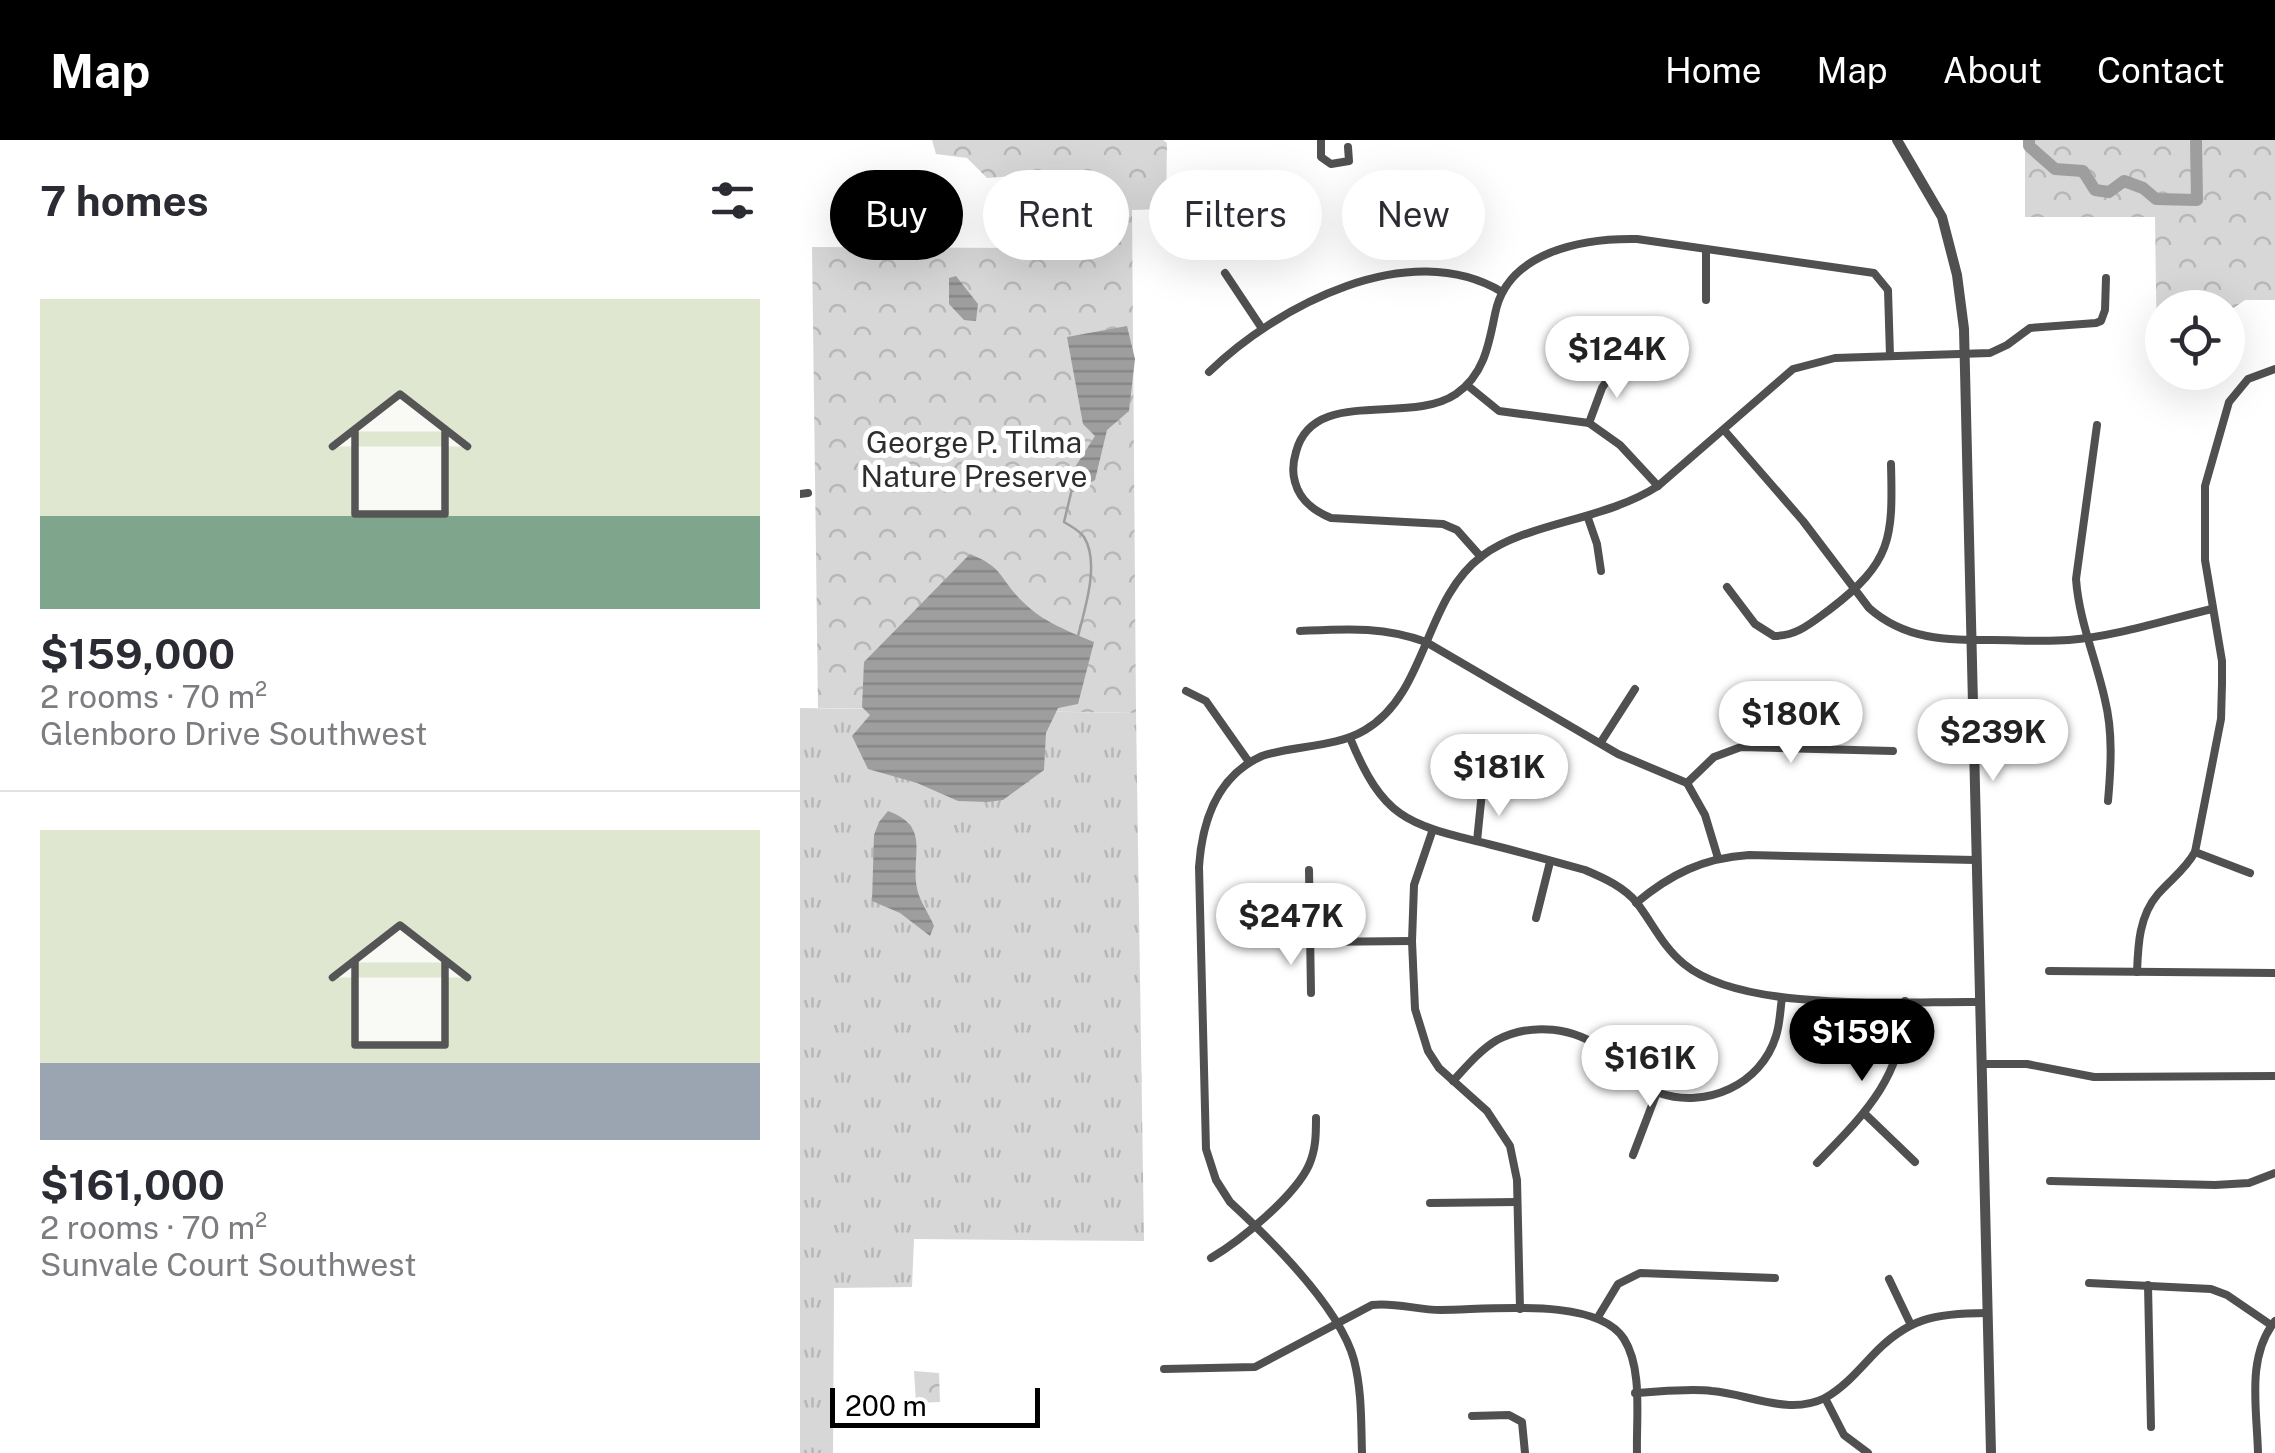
<!DOCTYPE html>
<html lang="en">
<head>
<meta charset="utf-8">
<style>
	body { margin:0; font-family:"Public Sans",sans-serif; background:#f7f7f7; color:#2b2b33; height:100vh; display:flex; flex-direction:column; font-size:38px; white-space:nowrap }
	* { box-sizing:border-box; margin:0 }
	p { font-size:32px; color:#7c7c81 }
	.icon { flex:none; width:55px; height:55px; fill:none; stroke:currentColor; stroke-width:2; stroke-linecap:round; stroke-linejoin:round }
	.map { position:relative; flex:1; overflow:hidden }
	.drawer { display:flex; flex-direction:column; background:#fff; width:800px }
	.drawer>* { flex:none }
	.banner { position:absolute; left:30px; top:30px; width:950px; height:90px; display:flex; gap:20px }
	.fabs { position:absolute; left:1345px; top:150px; display:grid; gap:20px }
	.fabs a { display:grid; place-items:center; width:100px; height:100px; border-radius:50%; background:#fff; box-shadow:0 10px 40px #0002; font-size:50px }
	.scale { position:absolute; left:30px; bottom:25px; width:210px; box-sizing:border-box; padding-left:10px; border:5px solid #000; border-top:0; font-size:28px; line-height:35px; white-space:nowrap; color:#000; -webkit-text-stroke:8px #fff; paint-order:stroke }
	.price { position:absolute; translate:-50% -85px; padding:0 22px; border-radius:35px; background:#fff; color:#222; font-size:32px; line-height:65px; filter:drop-shadow(0 2px 5px #0008) }
	.price::after { content:''; position:absolute; left:50%; top:60px; width:30px; height:22px; margin-left:-15px; background:inherit; clip-path:polygon(0 0,100% 0,50% 100%) }
	.price.current { background:#000; color:#fff }
	ul { padding:0; list-style:none }
	li { display:grid; align-content:center; gap:20px; height:530px; padding:0 40px }
	li+li { border-top:2px solid #e1e1e2 }
	li span { display:grid; place-items:center; height:310px; border-radius:0px; color:#555 }
	li>.icon { margin-inline-start:auto }
	span .icon { width:180px; height:180px; fill:#fffc; stroke-width:1 }
	li b { font-size:42px }
	h2 { display:flex; justify-content:space-between; align-items:center; height:120px; padding:0 40px; font-size:42px }
	.tag { padding:0 35px; border-radius:45px; background:#fff; box-shadow:0 10px 40px #0002; font-size:35px; line-height:90px }
	.tag.current { background:#000; color:#fff }
	header { display:flex; align-items:center; gap:60px; box-sizing:border-box; height:140px; padding:0 50px; background:#000; color:#fff }
	header strong { font-size:48px }
	nav { display:flex; gap:55px; margin-inline-start:auto; font-size:35px }
	main { display:flex; flex:1; min-height:0 }
	.map>svg:first-child { display:block }
	.grass { fill:url(#grass-tufts) }
	.forest { fill:url(#forest-crowns) }
	.water { fill:url(#water-rules) }
	.lines { fill:none; stroke-linecap:round; stroke-linejoin:round }
	.stream { stroke:#9e9e9e; stroke-width:2.5 }
	.river { stroke:#9e9e9e; stroke-width:12 }
	.minor { stroke:#505050; stroke-width:8 }
	.tertiary { stroke:#505050; stroke-width:10 }
	.labels { text-anchor:middle; dominant-baseline:central; stroke-width:10; stroke-linejoin:round; paint-order:stroke }
	.park-label { font-size:30px; fill:#2e2e2e; stroke:#fff }
</style>
</head>
<body>
<header>
<strong>Map</strong>
<nav><a>Home</a><a>Map</a><a>About</a><a>Contact</a></nav>
</header>
<main>
<section class="drawer">
<h2>7 homes<svg class="icon" aria-label="filters" viewBox="0 0 24 24"><path d="M4 7h16M4 17h16"/><circle cx="9" cy="7" r="2"/><circle cx="15" cy="17" r="2"/></svg></h2>
<ul>
<li><span style="background:linear-gradient(#dfe7d0 70%,#7fa58c 0)"><svg class="icon" aria-label="home" viewBox="0 0 24 24"><path d="M3 11l9-7 9 7M6 9v11h12V9"/></svg></span><div><b>$159,000</b><p>2 rooms · 70 m²</p><p>Glenboro Drive Southwest</p></div></li>
<li><span style="background:linear-gradient(#dfe7d0 75%,#9aa5b1 0)"><svg class="icon" aria-label="home" viewBox="0 0 24 24"><path d="M3 11l9-7 9 7M6 9v11h12V9"/></svg></span><div><b>$161,000</b><p>2 rooms · 70 m²</p><p>Sunvale Court Southwest</p></div></li>
</ul>
</section>
<div class="map">
<svg width="1475" height="1313" viewBox="0 0 1475 1313">
	<defs>
		<pattern id="grass-tufts" width="24" height="20" patternUnits="userSpaceOnUse" patternTransform="scale(2.5)"><rect width="24" height="20" fill="#d7d7d7"/><path d="M3 7l-1-3M5 7V3M7 7l1-3M15 17l-1-3M17 17v-4M19 17l1-3" fill="none" stroke="#b7b7b7"/></pattern>
		<pattern id="forest-crowns" width="20" height="18" patternUnits="userSpaceOnUse" patternTransform="scale(2.5)"><rect width="20" height="18" fill="#d7d7d7"/><path d="M2 6a3 3 0 1 1 6 0M12 15a3 3 0 1 1 6 0" fill="none" stroke="#b7b7b7"/></pattern>
		<pattern id="water-rules" width="6" height="5" patternUnits="userSpaceOnUse" patternTransform="scale(2.5)"><rect width="6" height="5" fill="#9e9e9e"/><path d="M0 2.5h6" fill="none" stroke="#868686"/></pattern>
	</defs>
	<rect width="100%" height="100%" fill="#fff"/>
	<polygon class="grass" points="0,568 336,573 344,1101 114,1099 112,1147 34,1148 33,1313 0,1313"/>
	<g class="forest">
		<polygon points="132,0 363,0 367,3 366,69 332,70 336,573 18,568 12,107 238,108 240,34 187,38 167,18 136,14"/>
		<polygon points="1225,0 1475,0 1475,160 1445,160 1428,172 1428,168 1362,168 1362,217 1357,221 1355,77 1225,77"/>
		<polygon points="114,1231 139,1233 140,1262 116,1263"/>
	</g>
	<g class="water">
		<polygon points="156,136 178,164 176,181 164,180 149,164 149,138"/>
		<polygon points="327,186 335,219 329,271 307,290 295,340 271,353 266,341 295,296 283,284 267,197"/>
		<path d="M170 414C205 428 199 439 223 462 243 482 268 491 294 502L278 564 258 568 246 593 244 630 203 660 187 662 158 661 117 643 68 629 52 596 70 575 62 567 64 522Z"/>
		<path d="M88 671C131 687 111 713 117 748 119 761 129 773 134 786L130 796 100 773 72 761 74 695 79 682Z"/>
	</g>
	<g class="lines">
		<path class="stream" d="M271 353 264 382C272 387 279 390 284 397 300 423 285 468 278 496"/>
		<polyline class="river" points="1229,0 1229,6 1255,29 1283,31 1295,50 1309,52 1324,41 1343,48 1356,59 1397,60 1396,0"/>
		<g class="minor">
			<polyline points="521,0 521,17 531,24 549,21 548,7"/>
			<polyline points="425,133 461,187"/>
			<polyline points="906,160 906,110"/>
			<path d="M409 232C477 166 609 96 702 152"/>
			<polyline points="667,245 699,271 789,283 820,305 858,346"/>
			<polyline points="789,283 802,248 817,225"/>
			<path d="M1297 285 1276 439C1279 481 1296 519 1305 560 1313 592 1311 627 1308 661"/>
			<path d="M924 290 1003 381 1069 468C1105 500 1146 500 1192 500 1217 500 1243 502 1269 500 1317 496 1365 480 1412 469"/>
			<polyline points="0,354 8,353"/>
			<polyline points="788,378 797,404 801,431"/>
			<path d="M681 417 657 390 643 384 531 378C514 371 500 361 495 342 492 332 493 322 496 312 513 246 609 286 656 254 684 235 689 204 695 174 707 111 784 98 837 99L1074 133 1088 150 1090 216"/>
			<path d="M927 447 955 484 974 496C997 496 1011 483 1029 470 1092 422 1093 399 1091 324"/>
			<path d="M500 491C545 489 583 486 626 502L818 614 887 643 905 675 918 718"/>
			<polyline points="386,551 406,561 449,622"/>
			<path d="M550 598C584 680 607 684 688 704 720 712 753 721 785 730 804 738 824 747 837 763 853 784 863 807 884 824 943 873 1102 861 1179 862"/>
			<polyline points="801,602 835,549"/>
			<polyline points="887,643 914,617 941,607 1093,611"/>
			<polyline points="632,692 614,745 612,801 615,869 628,911 639,928 687,971 710,1006 717,1040 720,1169"/>
			<polyline points="677,701 682,652"/>
			<polyline points="1395,712 1450,733"/>
			<polyline points="509,730 511,853"/>
			<path d="M836 763C871 734 903 718 949 715L1175 720"/>
			<polyline points="736,778 750,722"/>
			<polyline points="510,802 612,801"/>
			<polyline points="1249,831 1475,833"/>
			<path d="M1337 832C1338 805 1339 776 1358 754 1371 739 1385 730 1395 712L1421 579 1422 544V521L1405 420V346L1429 262 1448 239 1475 229"/>
			<polyline points="1181,924 1227,924 1294,937 1475,936"/>
			<path d="M653 941C666 927 680 910 697 900 732 882 775 887 805 911 823 926 837 945 859 953 906 969 961 945 976 896 980 884 980 871 982 858"/>
			<polyline points="1064,973 1115,1022"/>
			<polyline points="833,1015 857,952"/>
			<path d="M1017 1023C1065 974 1105 935 1105 861"/>
			<polyline points="1250,1041 1415,1045 1449,1043 1475,1033"/>
			<polyline points="630,1063 717,1062"/>
			<path d="M411 1118C440 1101 495 1056 509 1025 516 1009 516 994 516 978"/>
			<polyline points="1089,1139 1110,1183"/>
			<polyline points="1289,1143 1411,1149 1427,1155 1471,1185"/>
			<polyline points="1348,1145 1351,1287"/>
			<polyline points="798,1177 818,1144 840,1133 975,1138"/>
			<path d="M364 1229 455 1227 572 1165C595 1162 617 1170 641 1170 687 1170 797 1156 824 1199 843 1229 836 1279 837 1313"/>
			<path d="M835 1253C860 1252 887 1248 912 1251 949 1254 988 1276 1025 1258 1043 1248 1057 1232 1071 1217 1107 1178 1135 1173 1187 1173"/>
			<polyline points="1025,1258 1044,1295 1068,1313"/>
			<polyline points="672,1276 709,1275 722,1282 725,1313"/>
			<path d="M562 1313C561 1282 562 1251 554 1220 540 1168 470 1099 430 1062L416 1040 406 1009 399 727C402 682 417 636 462 616 495 605 535 608 565 590 628 553 623 460 682 416 727 382 804 381 858 346L993 229 1035 218 1190 213 1207 205 1230 188 1296 183 1301 181 1305 170 1306 138"/>
			<path d="M1458 1313C1457 1269 1446 1217 1475 1181"/>
		</g>
		<polyline class="tertiary" points="1097,0 1142,77 1157,135 1164,189 1191,1313"/>
	</g>
	<g class="labels">
		<g class="park-label">
			<text x="174" y="302">George P. Tilma<tspan x="174" dy="34">Nature Preserve</tspan></text>
		</g>
	</g>
</svg>
<div class="fabs">
<a><svg class="icon" aria-label="locate" viewBox="0 0 24 24"><circle cx="12" cy="12" r="6"/><path d="M12 2v4M12 18v4M2 12h4M18 12h4"/></svg></a>
</div>
<div class="scale">200 m</div>
<b class="price" style="left:817px;top:261px">$124K</b>
<b class="price" style="left:991px;top:626px">$180K</b>
<b class="price" style="left:1193px;top:644px">$239K</b>
<b class="price" style="left:699px;top:679px">$181K</b>
<b class="price" style="left:491px;top:828px">$247K</b>
<b class="price current" style="left:1062px;top:944px">$159K</b>
<b class="price" style="left:850px;top:970px">$161K</b>
<div class="banner">
<a class="tag current">Buy</a>
<a class="tag">Rent</a>
<a class="tag">Filters</a>
<a class="tag">New</a>
</div>
</div>
</main>
</body>
</html>
